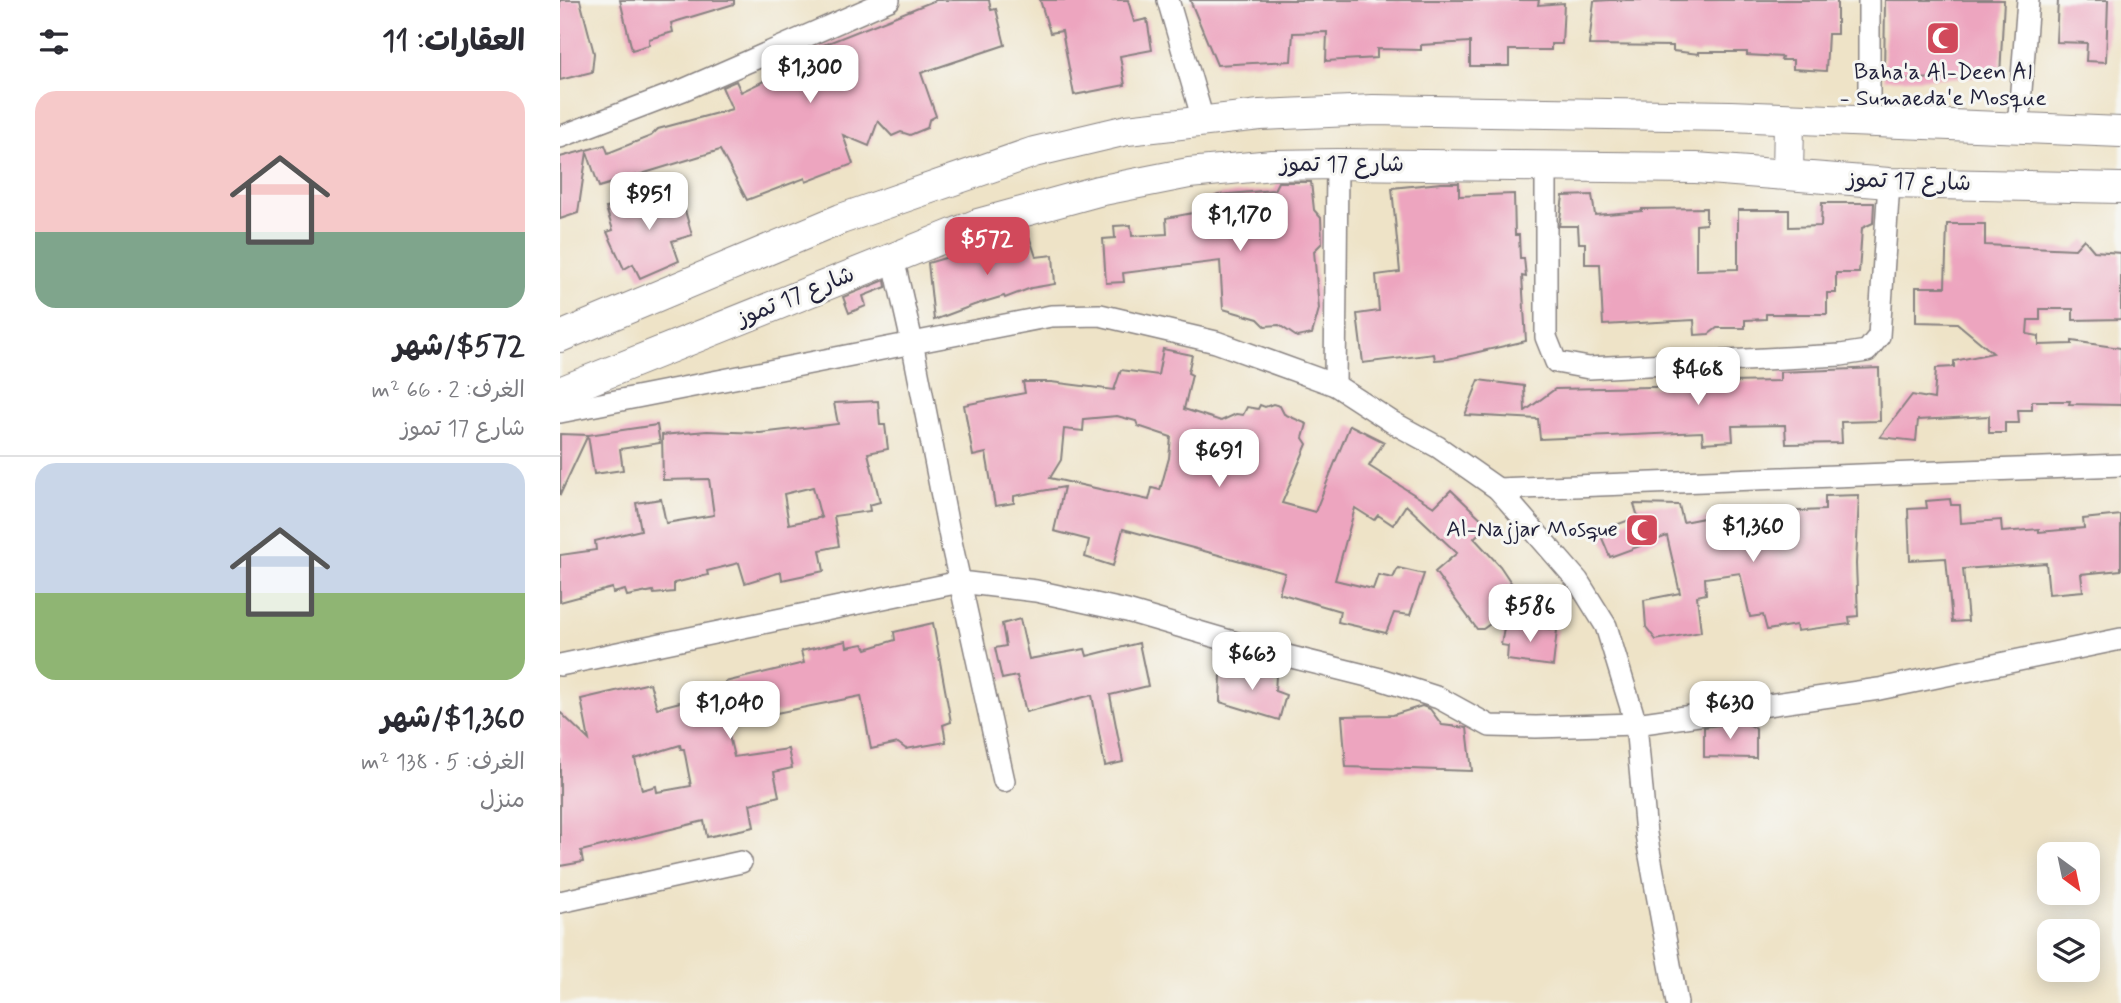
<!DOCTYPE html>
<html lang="ar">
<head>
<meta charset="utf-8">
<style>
	body { margin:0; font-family:Mynerve,"Playpen Sans Arabic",sans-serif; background:#f2f2f3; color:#2b2b33; direction:rtl; height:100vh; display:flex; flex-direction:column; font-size:26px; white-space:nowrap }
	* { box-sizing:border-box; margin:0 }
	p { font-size:23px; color:#7c7c81 }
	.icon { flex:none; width:38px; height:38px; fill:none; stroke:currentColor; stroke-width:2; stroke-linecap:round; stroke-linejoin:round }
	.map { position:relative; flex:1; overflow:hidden; direction:ltr }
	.drawer { display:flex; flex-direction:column; background:#fff; width:560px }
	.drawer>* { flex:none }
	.needle { width:46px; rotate:147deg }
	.controls { position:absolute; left:1477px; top:842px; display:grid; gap:14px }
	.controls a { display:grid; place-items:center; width:63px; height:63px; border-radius:14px; background:#fff; box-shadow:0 4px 18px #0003; font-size:35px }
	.price { position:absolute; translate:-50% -60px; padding:0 16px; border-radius:14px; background:#fff; color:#222; font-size:23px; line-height:46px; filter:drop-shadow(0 2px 4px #0008) }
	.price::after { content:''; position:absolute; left:50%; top:42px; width:21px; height:16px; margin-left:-10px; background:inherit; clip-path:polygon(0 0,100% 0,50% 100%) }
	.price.current { background:#d1495b; color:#fff }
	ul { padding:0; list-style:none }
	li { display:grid; align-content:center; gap:14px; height:371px; padding:0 35px }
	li+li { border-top:2px solid #e1e1e2 }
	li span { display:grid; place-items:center; height:217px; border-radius:21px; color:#555 }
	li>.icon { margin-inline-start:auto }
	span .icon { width:126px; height:126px; fill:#fffc; stroke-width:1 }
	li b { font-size:30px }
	h2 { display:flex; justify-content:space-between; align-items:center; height:84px; padding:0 35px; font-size:30px }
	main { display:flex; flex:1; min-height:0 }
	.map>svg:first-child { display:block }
	.building { fill:#eda5bf; fill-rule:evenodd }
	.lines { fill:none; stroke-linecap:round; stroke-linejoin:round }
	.minor-casing { stroke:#888281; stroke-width:24 }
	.secondary-casing { stroke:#888281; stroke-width:32 }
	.minor { stroke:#fff; stroke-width:21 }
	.secondary { stroke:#fff; stroke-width:30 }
	.labels { text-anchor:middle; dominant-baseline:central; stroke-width:6; stroke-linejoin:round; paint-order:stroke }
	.poi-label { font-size:23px; fill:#22223b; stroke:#f6f6f2 }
	.street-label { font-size:23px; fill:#22223b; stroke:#f6f6f2 }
</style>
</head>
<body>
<main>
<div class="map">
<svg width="1561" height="1003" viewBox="0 0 1561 1003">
	<rect width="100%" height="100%" fill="#f6f6f2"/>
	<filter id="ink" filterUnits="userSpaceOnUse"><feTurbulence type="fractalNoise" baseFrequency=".0143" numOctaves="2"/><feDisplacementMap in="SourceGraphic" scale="14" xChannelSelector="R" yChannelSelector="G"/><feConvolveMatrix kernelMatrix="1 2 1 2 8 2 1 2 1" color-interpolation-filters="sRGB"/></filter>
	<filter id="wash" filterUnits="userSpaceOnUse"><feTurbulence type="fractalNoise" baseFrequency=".00686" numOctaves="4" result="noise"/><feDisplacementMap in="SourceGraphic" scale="28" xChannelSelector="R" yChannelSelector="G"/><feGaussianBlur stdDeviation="1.57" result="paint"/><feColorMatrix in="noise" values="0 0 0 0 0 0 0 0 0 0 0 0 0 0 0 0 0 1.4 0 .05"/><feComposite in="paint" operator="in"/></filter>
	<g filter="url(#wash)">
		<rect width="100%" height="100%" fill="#eee3c7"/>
		<g id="blocks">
			<g class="building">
				<polygon points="0,0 20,0 34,53 32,72 0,80"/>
				<polygon points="60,0 174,0 174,4 111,23 113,32 89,39 89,45 72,50"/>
				<polygon points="376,0 429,0 431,10 436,9 445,45 361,73 376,116 369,120 367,128 350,135 341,132 332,136 318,121 309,146 283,135 293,164 246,182 245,178 187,200 160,150 39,187 27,152 18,213 0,219 0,157 45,145 48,153 91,136 98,129 172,109 162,87 176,81 181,92 231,68 228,59"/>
				<polygon points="480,0 568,0 574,22 587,19 592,50 560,56 565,85 514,95 502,31 490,33"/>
				<polygon points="630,0 979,0 978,5 1004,3 1002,44 991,44 991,50 949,50 949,66 910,66 910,42 861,45 861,50 817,49 817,58 766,61 767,32 733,33 731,61 657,65"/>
				<polygon points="1049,0 1277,0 1277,34 1268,34 1266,71 1233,69 1233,60 1221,60 1222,57 1187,55 1187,52 1139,52 1139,54 1113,51 1113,46 1029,45 1034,1"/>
				<polygon points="1325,0 1444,0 1440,76 1324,80"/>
				<polygon points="1498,0 1548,0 1546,62 1526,61 1527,43 1496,42"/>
				<polygon points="718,182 751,182 754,210 761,218 762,243 754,251 759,309 752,334 737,337 719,325 705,326 698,319 663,309 660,261 563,273 564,282 546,283 543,239 555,238 554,226 571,225 572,236 607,234 606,218 649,210 649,199 658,195 714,190"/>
				<polygon points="881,183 899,183 899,196 954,194 955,235 959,235 960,258 964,258 966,277 962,276 966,341 888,359 875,360 874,354 803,363 797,314 819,311 816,275 840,272 832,188"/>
				<polygon points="120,193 132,235 112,241 119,261 80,278 73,264 64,269 47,232 53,230 46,208"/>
				<polygon points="1032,195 1035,215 1082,211 1082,209 1146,208 1146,224 1136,225 1136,270 1178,269 1178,210 1229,210 1229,227 1261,226 1262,203 1314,203 1313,223 1302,228 1299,273 1276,273 1276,293 1267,293 1267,314 1206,314 1206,319 1185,320 1185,328 1157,328 1149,334 1135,335 1134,320 1043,325 1040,264 1025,264 1025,243 1019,243 1018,226 999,226 1003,196"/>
				<polygon points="1387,224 1425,224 1425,245 1515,249 1524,239 1534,251 1561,253 1561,319 1513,320 1513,309 1480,309 1480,320 1468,320 1467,334 1479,336 1479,345 1512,344 1512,341 1561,348 1561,405 1509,404 1510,401 1472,401 1472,410 1458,410 1459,423 1445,423 1445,433 1429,433 1429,416 1358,420 1356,441 1320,437 1352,395 1374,399 1376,368 1394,367 1394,361 1433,353 1397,323 1356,322 1356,287 1385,287"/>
				<polygon points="470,239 476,257 493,255 495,284 471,288 445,298 444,296 414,305 374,320 368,263 415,249 417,255"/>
				<polygon points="325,280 326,287 303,296 306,306 289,313 283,297"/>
				<path d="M603 349 632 355 628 373 632 375 624 409 661 421 676 414 683 415 687 407 698 409 700 405 705 407 713 404 720 406 724 414 747 424 743 438 747 444 722 503 755 512 790 425 824 442 809 466 874 507 891 490 928 525 914 538 940 566 956 590 951 594 958 604 923 629H917L875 572 897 553 846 505 833 525 818 515 814 520 795 508 775 580 813 589 818 575 833 578 838 568 864 574 850 615 834 613 826 633 778 622 780 611 719 593 725 573 563 529 553 566 525 557 529 540 494 531 504 487 454 496V503L435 506 426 453 413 456 404 405 465 393 463 382H491L554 390 561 370 598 375ZM557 416 576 421 578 426 611 437 609 458 600 490 592 488 589 500 490 478 501 460 504 429 523 431 524 419Z"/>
				<polygon points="1319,368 1320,421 1281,422 1282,443 1226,444 1225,425 1172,426 1173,441 1143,443 1142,432 980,439 978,419 905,415 919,380 964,386 965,411 995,389 1139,386 1138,380 1168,378 1169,382 1220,381 1220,372"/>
				<path d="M318 401 320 425H325L328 449 308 453 320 502 309 505 310 511 274 516 279 546 260 550 264 571 222 580 221 572 185 583 179 563 147 571 148 575 114 583V592L94 594 93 591 67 596 65 590 53 593 52 588 0 602V555L36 550 35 541 81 530 76 503 101 499 106 523 154 515 149 479 103 480 102 435 147 431 200 433 278 424 274 403ZM253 487 261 518 263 517 229 524 224 494Z"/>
				<polygon points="97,425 100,443 60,449 63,470 34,474 28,435"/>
				<polygon points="0,434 28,435 0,495"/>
				<polygon points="1299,495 1296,564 1298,616 1289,617 1290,624 1237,631 1236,625 1207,630 1203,615 1190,617 1180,573 1145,578 1146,594 1137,596 1141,632 1096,640 1086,627 1084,600 1120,593 1107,536 1050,557 1039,531 1078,517 1074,504 1119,505 1123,522 1159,515 1161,522 1173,520 1175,527 1218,521 1217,512 1265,510 1265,496"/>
				<polygon points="1390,499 1391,505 1400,505 1401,523 1441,520 1442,532 1479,529 1479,532 1524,528 1523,519 1561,515 1561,570 1521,574 1523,591 1489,594 1486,563 1403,569 1408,621 1392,622 1386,558 1350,560 1348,509 1367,508 1366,501"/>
				<polygon points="460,619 469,659 525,649 527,656 579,643 588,686 550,695 563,762 545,766 532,695 466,712 457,676 442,679 435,648 446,646 442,624"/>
				<polygon points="945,622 997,630 993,666 947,660 948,646 941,645"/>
				<path d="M373 623 391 722 383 725 386 742 346 749 338 743 311 749 301 696 166 723 174 757 228 749 232 768 214 772 219 796 190 804 194 827 147 837 144 821 21 851 23 862 0 866V712L29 740 21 699 90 683 97 708 166 690 165 682 244 663 241 651 286 641 287 647 303 644 306 649 335 640 334 632ZM120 745 121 749H124L131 786 97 792 96 786 82 790 75 759Z"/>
				<polygon points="671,664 716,676 715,691 726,695 719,720 660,702 661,674 667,675"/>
				<polygon points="862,706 870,709 882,725 907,728 912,771 786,767 782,716 833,715"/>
				<polygon points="1184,722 1196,728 1196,758 1144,757 1144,727"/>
			</g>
		</g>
	</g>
	<g filter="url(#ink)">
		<use href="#blocks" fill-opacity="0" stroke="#888281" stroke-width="2"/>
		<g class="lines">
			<g class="minor-casing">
				<g id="minor">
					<polyline points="608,0 643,120"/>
					<polyline points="1309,0 1309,123"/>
					<polyline points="1458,129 1468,0"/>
					<polyline points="0,137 123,90 329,0"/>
					<polyline points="986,166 986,337 996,362 1029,368 1281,355 1307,351 1319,336 1329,183"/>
					<polyline points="333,258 352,342 390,537 444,781"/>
					<polyline points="775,385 777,164"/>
					<polyline points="0,412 491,316 540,315 656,342 775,385 832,422 878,447 938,489 1018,581 1046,626 1076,724 1086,834 1117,1003"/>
					<polyline points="938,489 1561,465"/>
					<polyline points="0,665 400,582 476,591 567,611 687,646 820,679 879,698 930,726 976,727 1076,724 1319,689 1561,639"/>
					<polyline points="0,902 181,862"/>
				</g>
			</g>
			<g class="secondary-casing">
				<g id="secondary">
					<polyline points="1228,175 1229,119"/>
					<polyline points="0,337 281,219 474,152 567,130 700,115 813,110 1170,116 1561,132"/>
					<polyline points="0,392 418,224 538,191 629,173 712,165 777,164 1136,168 1329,183 1561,188"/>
				</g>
			</g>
			<use href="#minor" class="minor"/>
			<use href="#secondary" class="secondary"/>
		</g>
	</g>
	<defs>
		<g id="mosque-square" transform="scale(1.75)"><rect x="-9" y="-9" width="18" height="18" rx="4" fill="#d1495b" stroke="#f6f6f2"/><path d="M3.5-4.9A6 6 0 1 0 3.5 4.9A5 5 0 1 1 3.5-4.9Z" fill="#fff"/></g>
	</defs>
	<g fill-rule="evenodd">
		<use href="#mosque-square" x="1383" y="38"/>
		<use href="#mosque-square" x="1082" y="530"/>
	</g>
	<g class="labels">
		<g class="poi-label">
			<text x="1383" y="73">Baha'a Al-Deen Al<tspan x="1383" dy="26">- Sumaeda'e Mosque</tspan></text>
			<text x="1058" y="530" text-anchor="end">Al-Najjar Mosque</text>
		</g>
		<g class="street-label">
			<text x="782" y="165">شارع 17 تموز</text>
			<text transform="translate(1349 182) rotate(2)">شارع 17 تموز</text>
			<text transform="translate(236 297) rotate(-22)">شارع 17 تموز</text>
		</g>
	</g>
</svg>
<div class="controls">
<a><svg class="needle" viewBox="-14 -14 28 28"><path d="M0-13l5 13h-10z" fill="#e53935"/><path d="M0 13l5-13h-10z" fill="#7c7c81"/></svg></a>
<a><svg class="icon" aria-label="layers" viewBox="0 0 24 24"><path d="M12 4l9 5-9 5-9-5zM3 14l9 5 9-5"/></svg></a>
</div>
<b class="price" style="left:250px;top:105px">$1,300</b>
<b class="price" style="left:89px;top:232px">$951</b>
<b class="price" style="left:680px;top:253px">$1,170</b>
<b class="price current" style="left:427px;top:277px">$572</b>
<b class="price" style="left:1138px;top:407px">$468</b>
<b class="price" style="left:659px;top:489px">$691</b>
<b class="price" style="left:1193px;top:564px">$1,360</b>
<b class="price" style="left:970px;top:644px">$586</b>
<b class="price" style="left:692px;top:692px">$663</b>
<b class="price" style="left:170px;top:741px">$1,040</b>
<b class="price" style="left:1170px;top:741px">$630</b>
</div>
<section class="drawer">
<h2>العقارات: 11<svg class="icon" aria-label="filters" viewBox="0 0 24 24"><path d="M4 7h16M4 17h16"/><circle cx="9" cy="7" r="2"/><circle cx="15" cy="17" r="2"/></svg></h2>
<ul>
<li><span style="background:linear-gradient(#f6c9c9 65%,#7fa58c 0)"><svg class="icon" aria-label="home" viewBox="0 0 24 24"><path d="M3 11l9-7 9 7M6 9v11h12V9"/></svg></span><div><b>$572/شهر</b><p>الغرف: 2 · 66 m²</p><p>شارع 17 تموز</p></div></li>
<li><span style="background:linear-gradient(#c9d6e8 60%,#8fb573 0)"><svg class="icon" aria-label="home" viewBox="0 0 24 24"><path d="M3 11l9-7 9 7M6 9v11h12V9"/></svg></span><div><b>$1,360/شهر</b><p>الغرف: 5 · 138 m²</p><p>منزل</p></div></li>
</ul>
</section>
</main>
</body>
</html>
